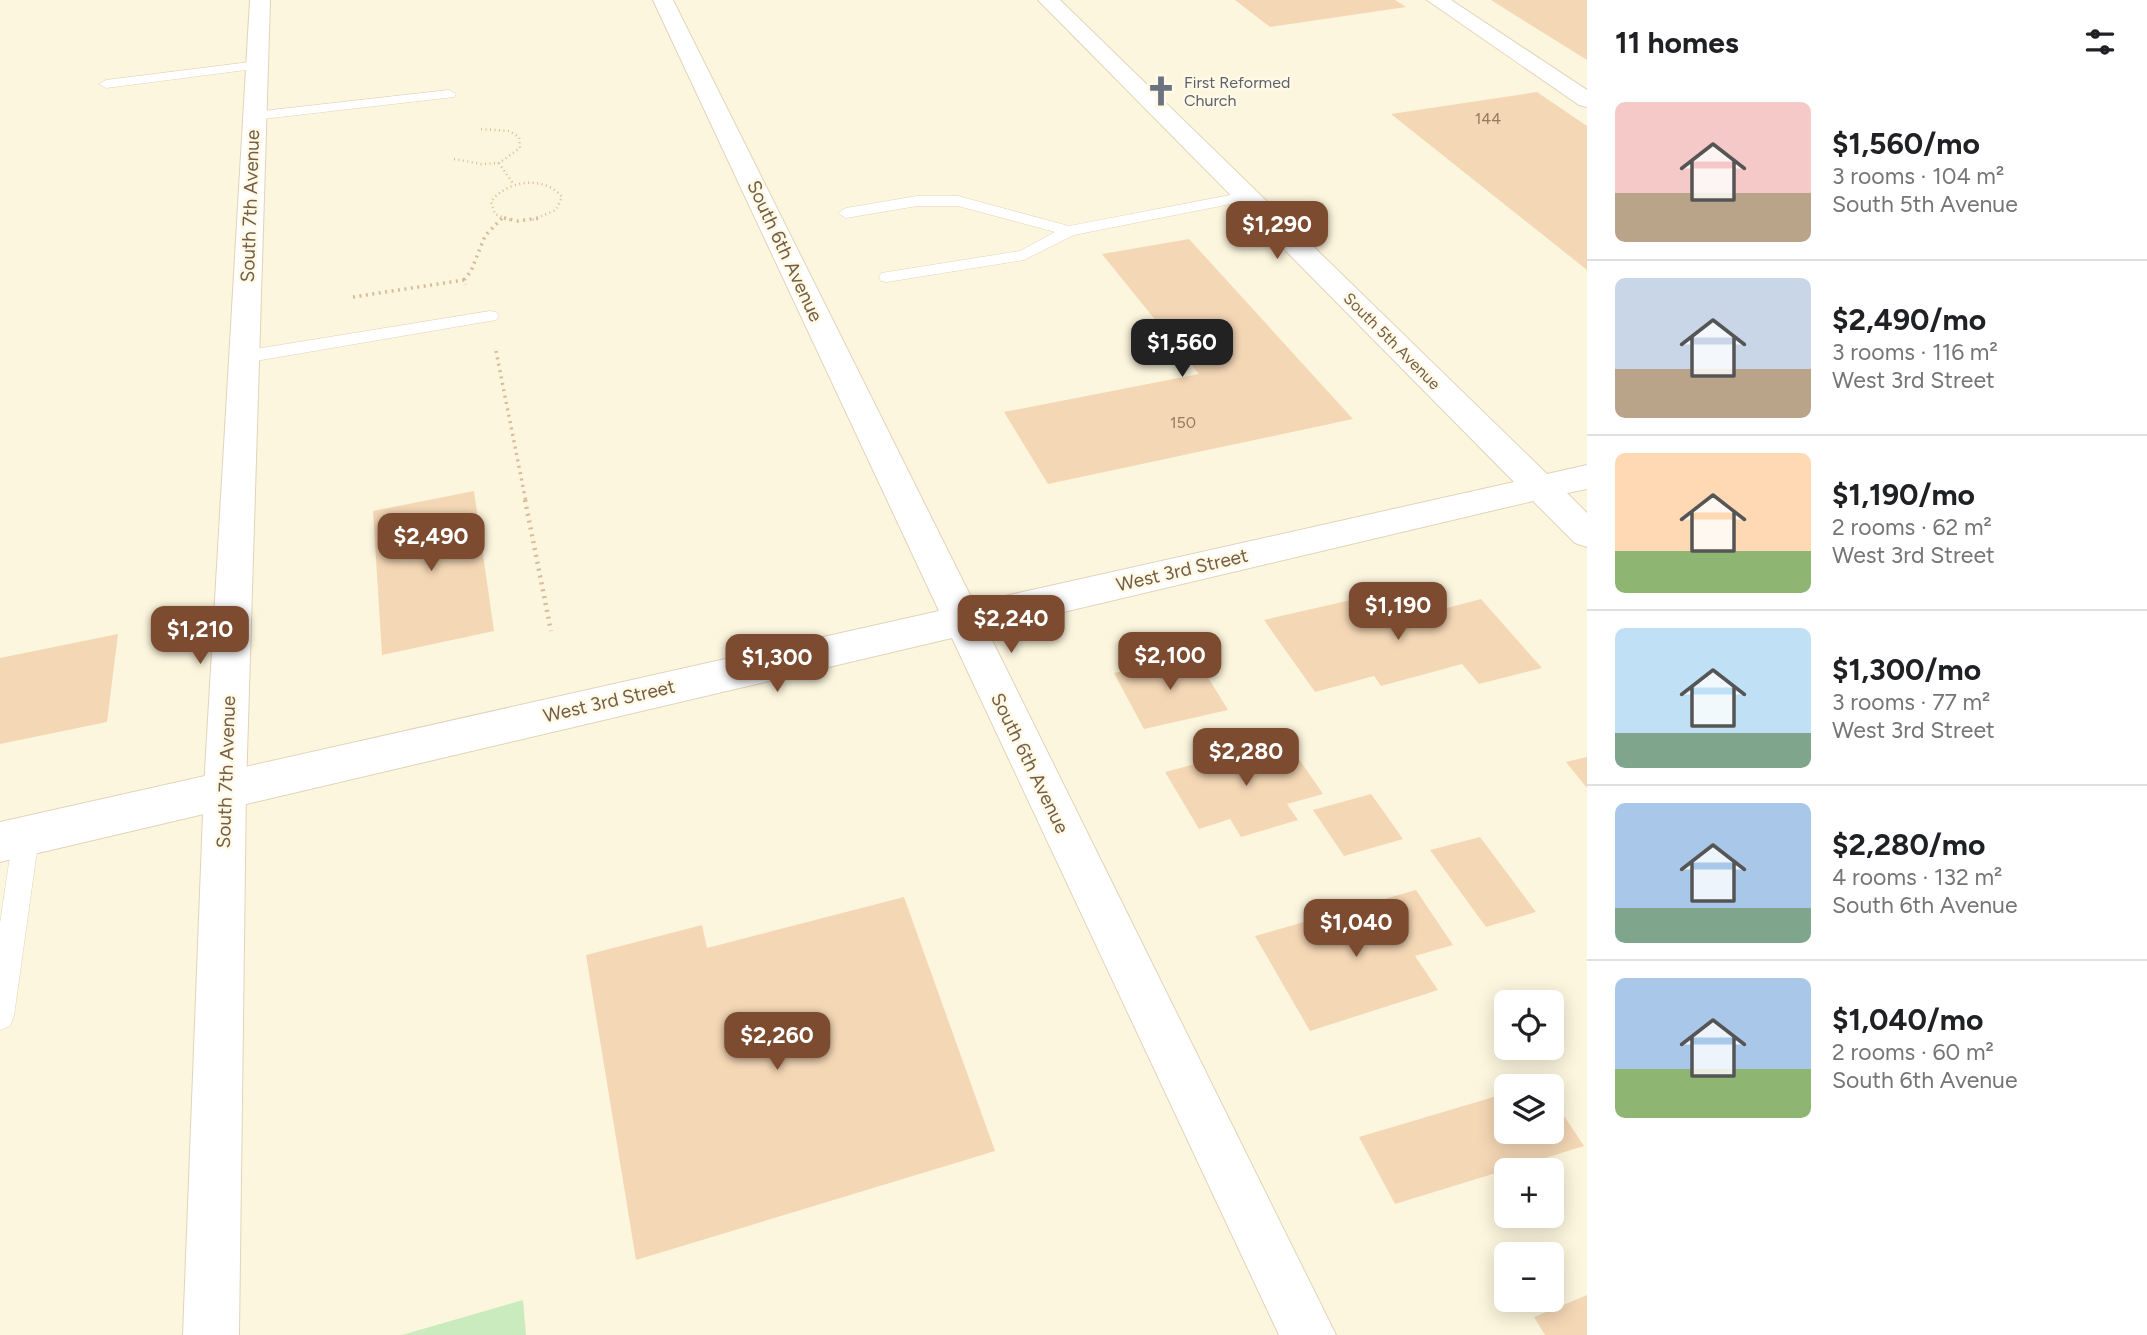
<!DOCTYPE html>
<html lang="en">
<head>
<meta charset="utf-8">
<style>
	body { margin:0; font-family:Figtree,sans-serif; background:#f6f6f6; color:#202124; height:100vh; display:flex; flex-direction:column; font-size:26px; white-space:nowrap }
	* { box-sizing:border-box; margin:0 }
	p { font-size:23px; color:#757577 }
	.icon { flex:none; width:38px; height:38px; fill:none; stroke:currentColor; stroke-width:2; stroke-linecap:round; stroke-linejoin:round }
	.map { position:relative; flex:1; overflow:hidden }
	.drawer { display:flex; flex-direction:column; background:#fff; width:560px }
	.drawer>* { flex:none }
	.fabs { position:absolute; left:1494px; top:990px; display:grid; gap:14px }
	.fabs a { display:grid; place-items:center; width:70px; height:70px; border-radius:10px; background:#fff; box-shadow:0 4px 18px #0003; font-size:35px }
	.price { position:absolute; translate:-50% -60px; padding:0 16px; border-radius:14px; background:#7d4b2f; color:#fff; font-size:23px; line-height:46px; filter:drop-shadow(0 2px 4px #0008) }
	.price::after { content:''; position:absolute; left:50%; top:42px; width:21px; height:16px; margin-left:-10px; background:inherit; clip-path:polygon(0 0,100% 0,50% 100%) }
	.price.current { background:#222; color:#fff }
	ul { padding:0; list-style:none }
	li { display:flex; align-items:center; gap:21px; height:175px; padding:0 28px }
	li+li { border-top:2px solid #e0e0e0 }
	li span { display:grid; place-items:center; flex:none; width:196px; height:140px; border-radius:10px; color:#555 }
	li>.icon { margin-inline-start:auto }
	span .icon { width:84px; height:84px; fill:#fffc; stroke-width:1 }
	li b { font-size:30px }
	h2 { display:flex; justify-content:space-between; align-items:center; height:84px; padding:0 28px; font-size:30px }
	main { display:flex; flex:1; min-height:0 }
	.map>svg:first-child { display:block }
	.green { fill:#c9ebbd }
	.building { fill:#f4d7b5 }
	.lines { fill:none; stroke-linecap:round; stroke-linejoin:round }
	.service-casing { stroke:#e1d3ba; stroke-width:1 }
	.minor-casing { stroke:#e1d3ba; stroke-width:2 }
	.tertiary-casing { stroke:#e1d3ba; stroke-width:2 }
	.path-far2 { stroke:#d8bb98; stroke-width:2.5; stroke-dasharray:1 3.5; stroke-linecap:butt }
	.path-far1 { stroke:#d8bb98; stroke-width:3.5; stroke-dasharray:2 4.5; stroke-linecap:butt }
	.path { stroke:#d8bb98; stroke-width:4.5; stroke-dasharray:2 5; stroke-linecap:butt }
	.service { fill:#fff; fill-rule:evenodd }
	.minor { fill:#fff; fill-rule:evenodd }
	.tertiary { fill:#fff; fill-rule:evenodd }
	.labels { text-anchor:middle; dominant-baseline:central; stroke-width:5; stroke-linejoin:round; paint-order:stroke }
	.far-worship-label { font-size:16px; fill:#5b616d; stroke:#fff9e6; text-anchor:start }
	.number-label { font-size:16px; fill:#947c61 }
	.far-street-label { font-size:16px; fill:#745d45; stroke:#fff9e6 }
	.street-label { font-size:19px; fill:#745d45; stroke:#fff9e6 }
</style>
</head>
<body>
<main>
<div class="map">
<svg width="1587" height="1335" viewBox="0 0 1587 1335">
	<rect width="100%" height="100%" fill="#fdf6de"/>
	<polygon class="green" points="523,1300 526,1335 402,1335"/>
	<g class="building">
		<polygon points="1235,0 1395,0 1406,7 1270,27"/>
		<polygon points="1491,0 1587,0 1587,60"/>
		<polygon points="1537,92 1587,126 1587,270 1391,114"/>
		<polygon points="1189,239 1353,419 1048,484 1004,412 1199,374 1102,254"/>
		<polygon points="474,491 494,631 382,655 373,511"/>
		<polygon points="1399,589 1420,615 1481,599 1542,668 1479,684 1462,664 1381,686 1374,676 1315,692 1264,620"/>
		<polygon points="118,634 107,722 0,744 0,658"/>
		<polygon points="1195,656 1228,710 1144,729 1114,673"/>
		<polygon points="1286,740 1323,794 1287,804 1298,820 1241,837 1230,819 1199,829 1165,772"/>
		<polygon points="1587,757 1587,788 1566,762"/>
		<polygon points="1371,794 1403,839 1344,856 1313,810"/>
		<polygon points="1480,837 1536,912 1486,927 1430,850"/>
		<polygon points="1416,890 1453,945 1415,956 1438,990 1310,1031 1255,936"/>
		<polygon points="904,897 995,1151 636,1260 586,955 702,925 707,948"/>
		<polygon points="1507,1093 1507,1132 1552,1132 1552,1098 1584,1146 1395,1204 1359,1137"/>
		<polygon points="1587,1295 1587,1335 1545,1335 1534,1317"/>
	</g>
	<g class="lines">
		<g class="service-casing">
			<g id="service">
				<polygon points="257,61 262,62 262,68 106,88 99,84 106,80"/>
				<polygon points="449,90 456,94 454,97 254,120 247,116 254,112"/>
				<polygon points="1246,192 1251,194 1254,197 1251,200 1074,235 1024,260 887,282 881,281 879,277 881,273 1020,251 1055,232 958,206 917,206 846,218 838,213 846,208 917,196 958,196 1069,226"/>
				<polygon points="490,311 496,312 499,316 496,320 244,363 235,357 244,351"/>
				<polygon points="26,824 35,828 39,836 14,1016 10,1026 0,1030 0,923 13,836 17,828"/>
			</g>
		</g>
		<g class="minor-casing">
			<g id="minor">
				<polygon points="250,0 270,0 246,788 239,1335 183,1335 204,788"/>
				<polygon points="1427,0 1451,0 1587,90 1587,107 1579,105"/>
			</g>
		</g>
		<g class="tertiary-casing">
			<polygon id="tertiary" points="653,0 673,0 974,603 1514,482 1038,0 1060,0 1547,474 1587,465 1587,489 1567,493 1587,513 1587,547 1575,543 1533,501 987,630 1336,1335 1279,1335 952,638 0,862 0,822 939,611"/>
		</g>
		<g class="path-far2">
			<polyline points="481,129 509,131 519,137 520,148 499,163 514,185"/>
			<polyline points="454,159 481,164 499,163"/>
			<path d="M510 220 495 214 491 202C506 180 545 175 562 197L556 210 532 220"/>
		</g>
		<g class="path-far1">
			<polyline points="504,218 518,221 539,218"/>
			<polyline points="464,280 471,271 485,236 502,218"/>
			<polyline points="353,297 464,280 465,285"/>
			<polyline points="496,351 526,502"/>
		</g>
		<polyline class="path" points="525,500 551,631"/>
		<use href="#service" class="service"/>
		<use href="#minor" class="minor"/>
		<use href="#tertiary" class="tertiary"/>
	</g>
	<defs>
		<g id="church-bare" transform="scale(2.415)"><path d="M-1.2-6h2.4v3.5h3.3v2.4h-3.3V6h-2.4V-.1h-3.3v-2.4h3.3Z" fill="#6b7280" stroke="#fff9e6" stroke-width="2.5" paint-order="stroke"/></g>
	</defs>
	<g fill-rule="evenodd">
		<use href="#church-bare" x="1161" y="91"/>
	</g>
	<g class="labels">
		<g class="far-worship-label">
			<text x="1184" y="82">First Reformed<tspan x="1184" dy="18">Church</tspan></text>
		</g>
		<g class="number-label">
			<text x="1488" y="118">144</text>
			<text x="1183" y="422">150</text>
		</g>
		<g class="far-street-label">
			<text transform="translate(1392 341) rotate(45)">South 5th Avenue</text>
		</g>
		<g class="street-label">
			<text transform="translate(250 206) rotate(-88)">South 7th Avenue</text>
			<text transform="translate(785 251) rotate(65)">South 6th Avenue</text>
			<text transform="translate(1182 570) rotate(-13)">West 3rd Street</text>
			<text transform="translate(609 701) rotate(-13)">West 3rd Street</text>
			<text transform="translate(1030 763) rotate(64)">South 6th Avenue</text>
			<text transform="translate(226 772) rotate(-88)">South 7th Avenue</text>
		</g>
	</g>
</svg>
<div class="fabs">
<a><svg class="icon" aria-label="locate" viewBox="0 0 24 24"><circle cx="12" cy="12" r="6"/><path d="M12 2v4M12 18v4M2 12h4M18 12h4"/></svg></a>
<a><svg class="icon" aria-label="layers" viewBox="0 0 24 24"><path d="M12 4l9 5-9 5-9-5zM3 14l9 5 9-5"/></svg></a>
<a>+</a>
<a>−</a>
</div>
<b class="price" style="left:1277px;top:261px">$1,290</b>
<b class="price current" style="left:1182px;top:379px">$1,560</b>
<b class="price" style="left:431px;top:573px">$2,490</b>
<b class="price" style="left:1398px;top:642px">$1,190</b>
<b class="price" style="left:1011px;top:655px">$2,240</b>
<b class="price" style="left:200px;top:666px">$1,210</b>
<b class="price" style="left:1170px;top:692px">$2,100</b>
<b class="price" style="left:777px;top:694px">$1,300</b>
<b class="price" style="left:1246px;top:788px">$2,280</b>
<b class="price" style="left:1356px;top:959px">$1,040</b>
<b class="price" style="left:777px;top:1072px">$2,260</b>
</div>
<section class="drawer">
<h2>11 homes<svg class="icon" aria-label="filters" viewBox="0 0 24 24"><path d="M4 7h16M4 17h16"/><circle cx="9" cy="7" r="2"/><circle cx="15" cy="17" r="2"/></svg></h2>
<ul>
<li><span style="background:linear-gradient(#f6c9c9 65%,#b9a48a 0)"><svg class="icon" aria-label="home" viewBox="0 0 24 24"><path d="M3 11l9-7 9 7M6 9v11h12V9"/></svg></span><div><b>$1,560/mo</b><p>3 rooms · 104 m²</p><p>South 5th Avenue</p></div></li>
<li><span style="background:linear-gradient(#c9d6e8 65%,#b9a48a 0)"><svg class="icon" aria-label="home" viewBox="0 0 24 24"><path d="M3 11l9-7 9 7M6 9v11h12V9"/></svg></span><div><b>$2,490/mo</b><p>3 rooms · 116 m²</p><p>West 3rd Street</p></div></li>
<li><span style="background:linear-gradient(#ffd9b3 70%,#8fb573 0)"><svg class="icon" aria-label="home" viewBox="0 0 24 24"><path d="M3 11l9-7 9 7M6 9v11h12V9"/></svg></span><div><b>$1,190/mo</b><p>2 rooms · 62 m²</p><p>West 3rd Street</p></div></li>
<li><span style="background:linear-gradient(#bfe0f5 75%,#7fa58c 0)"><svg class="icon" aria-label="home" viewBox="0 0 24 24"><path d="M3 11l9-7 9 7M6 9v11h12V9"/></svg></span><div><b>$1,300/mo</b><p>3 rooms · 77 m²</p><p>West 3rd Street</p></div></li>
<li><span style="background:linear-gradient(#a9c7e8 75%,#7fa58c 0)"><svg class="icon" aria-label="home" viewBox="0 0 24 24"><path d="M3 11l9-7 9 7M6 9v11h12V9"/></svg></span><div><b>$2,280/mo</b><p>4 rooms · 132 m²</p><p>South 6th Avenue</p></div></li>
<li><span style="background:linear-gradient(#a9c7e8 65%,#8fb573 0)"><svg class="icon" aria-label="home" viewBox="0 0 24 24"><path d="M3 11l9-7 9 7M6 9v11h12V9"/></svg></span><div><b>$1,040/mo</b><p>2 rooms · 60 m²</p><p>South 6th Avenue</p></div></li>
</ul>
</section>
</main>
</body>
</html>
